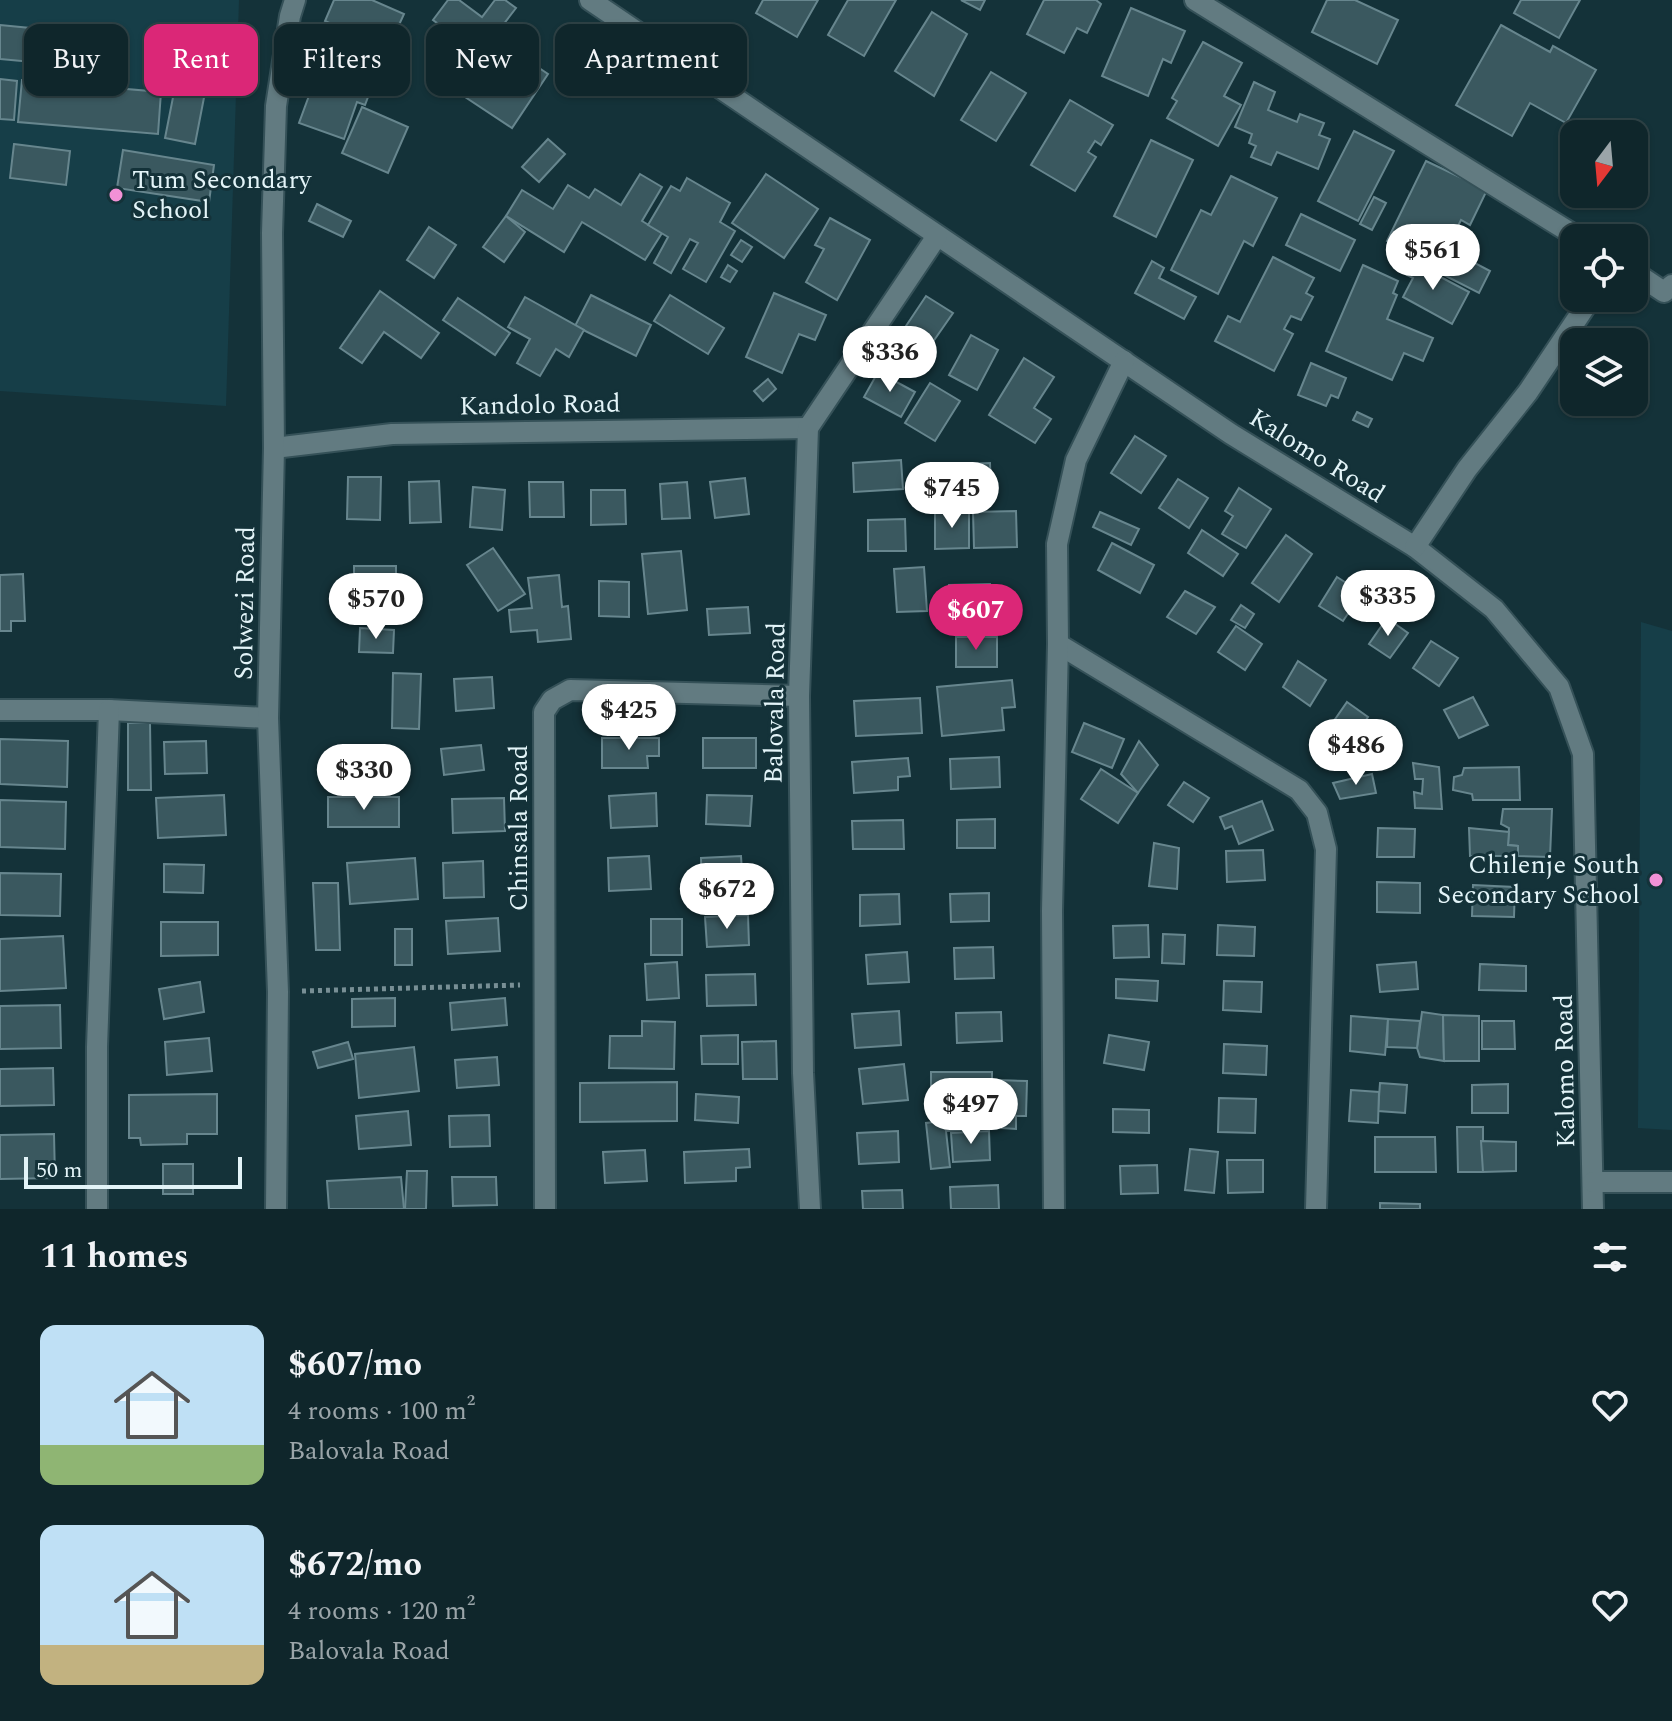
<!DOCTYPE html>
<html lang="en">
<head>
<meta charset="utf-8">
<style>
	body { margin:0; font-family:Spectral,serif; background:#182e33; color:#f1f3f6; height:100vh; display:flex; flex-direction:column; font-size:30px; white-space:nowrap }
	* { box-sizing:border-box; margin:0 }
	p { font-size:26px; color:#9ba5a9 }
	.icon { flex:none; width:44px; height:44px; fill:none; stroke:currentColor; stroke-width:2; stroke-linecap:round; stroke-linejoin:round }
	.map { position:relative; height:1209px; overflow:hidden }
	.details { display:flex; flex-direction:column; background:#0f262b; flex:1 }
	.details>* { flex:none }
	.hud { position:absolute; left:24px; top:24px; width:800px; height:72px; display:flex; gap:16px }
	.needle { width:52px; rotate:196deg }
	.buttons { position:absolute; left:1560px; top:120px; display:grid; gap:16px }
	.buttons a { display:grid; place-items:center; width:88px; height:88px; border-radius:16px; background:#0f262b; box-shadow:0 2px 6px #0004,0 0 0 2px #2f4347; font-size:40px }
	.scale { position:absolute; left:24px; bottom:20px; width:218px; box-sizing:border-box; padding-left:8px; border:4px solid #e3f4f8; border-top:0; font-size:22px; line-height:28px; white-space:nowrap; color:#e3f4f8; -webkit-text-stroke:6px #143239; paint-order:stroke }
	.price { position:absolute; translate:-50% -68px; padding:0 18px; border-radius:28px; background:#fff; color:#222; font-size:26px; line-height:52px; filter:drop-shadow(0 2px 4px #0008) }
	.price::after { content:''; position:absolute; left:50%; top:48px; width:24px; height:18px; margin-left:-12px; background:inherit; clip-path:polygon(0 0,100% 0,50% 100%) }
	.price.current { background:#db2777; color:#fff }
	ul { padding:0; list-style:none }
	li { display:flex; align-items:center; gap:24px; height:200px; padding:0 40px }
	li span { display:grid; place-items:center; flex:none; width:224px; height:160px; border-radius:16px; color:#555 }
	li>.icon { margin-inline-start:auto }
	span .icon { width:96px; height:96px; fill:#fffc; stroke-width:1 }
	li b { font-size:34px }
	h2 { display:flex; justify-content:space-between; align-items:center; height:96px; padding:0 40px; font-size:34px }
	.pill { padding:0 28px; border-radius:16px; background:#0f262b; box-shadow:0 2px 6px #0004,0 0 0 2px #2f4347; font-size:28px; line-height:72px }
	.pill.current { background:#db2777; color:#fff }
	.map>svg:first-child { display:block }
	.built { fill:#163e48 }
	.building { fill:#3a585f; stroke:#67868e; stroke-width:2 }
	.lines { fill:none; stroke-linecap:round; stroke-linejoin:round }
	.minor-casing { stroke:#355158; stroke-width:24 }
	.path { stroke:#788f95; stroke-width:5; stroke-dasharray:4 4; stroke-linecap:butt }
	.minor { stroke:#627b81; stroke-width:20 }
	.poi-dot { fill:#f291d6; stroke:#143239; stroke-width:3 }
	.labels { text-anchor:middle; dominant-baseline:central; stroke-width:6; stroke-linejoin:round; paint-order:stroke }
	.poi-label { font-size:26px; fill:#e3f4f8; stroke:#143239; text-anchor:start }
	.street-label { font-size:26px; fill:#e3f4f8; stroke:#143239 }
</style>
</head>
<body>
<div class="map">
<svg width="1672" height="1209" viewBox="0 0 1672 1209">
	<rect width="100%" height="100%" fill="#143239"/>
	<g class="built">
		<polygon points="0,0 239,0 226,406 0,391"/>
		<polygon points="1641,622 1672,631 1672,1130 1638,1128"/>
	</g>
	<g class="building">
		<polygon points="334,0 372,0 404,14 388,49 325,21"/>
		<polygon points="448,0 459,0 482,17 495,0 505,0 516,8 480,55 433,20"/>
		<polygon points="763,0 818,0 797,37 756,13"/>
		<polygon points="848,0 896,0 864,56 828,35"/>
		<polygon points="961,0 985,0 980,10"/>
		<polygon points="1044,0 1096,0 1101,4 1087,33 1077,28 1064,53 1027,34"/>
		<polygon points="1327,0 1355,0 1398,20 1377,64 1312,32"/>
		<polygon points="1521,0 1580,0 1559,38 1514,13"/>
		<polygon points="1131,8 1185,31 1171,63 1163,59 1148,96 1102,76"/>
		<polygon points="932,12 967,34 934,96 895,71"/>
		<polygon points="0,25 122,37 119,70 0,59"/>
		<polygon points="1501,25 1550,52 1553,46 1596,70 1566,123 1530,103 1512,136 1456,105"/>
		<polygon points="1203,42 1242,63 1224,96 1241,105 1218,146 1167,118 1177,101 1172,98"/>
		<polygon points="324,55 377,73 365,105 357,102 344,139 299,123"/>
		<polygon points="476,60 511,83 527,60 548,74 512,128 456,91"/>
		<polygon points="991,72 1026,93 996,141 961,120"/>
		<polygon points="177,77 207,82 195,144 165,138"/>
		<polygon points="0,79 17,81 14,120 0,119"/>
		<polygon points="22,80 161,92 158,134 18,122"/>
		<polygon points="1254,82 1275,92 1268,110 1297,122 1300,114 1324,123 1319,135 1330,139 1318,169 1277,152 1271,165 1251,157 1256,146 1249,143 1252,134 1235,127"/>
		<polygon points="1070,100 1113,125 1101,145 1095,141 1088,152 1096,157 1075,191 1031,165"/>
		<polygon points="362,107 408,127 388,173 342,153"/>
		<polygon points="1354,131 1394,151 1358,221 1318,201"/>
		<polygon points="548,139 565,154 539,182 522,167"/>
		<polygon points="1151,140 1193,160 1156,237 1114,216"/>
		<polygon points="14,144 70,151 66,185 10,178"/>
		<polygon points="123,150 214,165 209,202 117,188"/>
		<polygon points="1426,161 1487,190 1470,225 1461,220 1438,266 1387,241"/>
		<polygon points="640,174 662,187 642,221 662,233 645,260 582,222 564,252 506,216 522,190 553,209 568,185 589,198 595,189 621,205"/>
		<polygon points="766,174 818,209 784,258 732,223"/>
		<polygon points="1231,176 1277,198 1253,246 1244,241 1218,294 1171,270 1201,210 1211,215"/>
		<polygon points="687,178 730,203 720,222 735,231 706,282 683,269 698,243 690,239 671,273 654,263 668,237 648,225 671,186 680,191"/>
		<polygon points="1374,197 1386,203 1372,230 1360,224"/>
		<polygon points="317,204 351,221 343,237 309,221"/>
		<polygon points="1301,214 1355,240 1340,271 1286,245"/>
		<polygon points="506,216 525,232 504,262 483,247"/>
		<polygon points="830,218 870,240 837,300 806,282 824,249 815,245"/>
		<polygon points="429,227 456,245 434,278 407,260"/>
		<polygon points="741,240 752,247 742,262 731,255"/>
		<polygon points="1452,251 1490,271 1479,293 1440,273"/>
		<polygon points="1273,257 1314,278 1306,293 1313,297 1301,320 1291,316 1284,329 1293,334 1274,371 1215,341 1228,316 1240,322"/>
		<polygon points="1403,257 1469,292 1452,324 1403,297 1413,278 1396,269"/>
		<polygon points="1152,261 1164,268 1159,278 1196,297 1184,319 1135,293"/>
		<polygon points="728,265 737,271 730,282 721,277"/>
		<polygon points="1363,265 1398,281 1393,293 1397,295 1387,319 1433,338 1423,361 1404,353 1392,380 1326,351"/>
		<polygon points="380,291 439,333 421,358 384,332 362,363 340,348"/>
		<polygon points="774,293 826,315 815,340 799,334 782,373 746,357"/>
		<polygon points="591,295 651,325 636,356 575,326"/>
		<polygon points="670,295 724,328 708,354 654,321"/>
		<polygon points="926,296 953,313 928,349 902,332"/>
		<polygon points="525,297 584,330 569,357 556,349 540,376 517,363 530,339 508,327"/>
		<polygon points="458,298 510,333 495,355 443,320"/>
		<polygon points="971,335 998,350 977,390 949,375"/>
		<polygon points="1024,358 1054,377 1034,408 1051,419 1035,443 989,415"/>
		<polygon points="1311,363 1346,378 1338,398 1331,395 1326,406 1298,395"/>
		<polygon points="878,372 915,392 901,417 864,397"/>
		<polygon points="768,379 776,389 763,401 754,391"/>
		<polygon points="930,383 960,401 935,441 905,423"/>
		<polygon points="1357,412 1372,419 1368,427 1353,420"/>
		<polygon points="1135,436 1166,456 1141,493 1111,473"/>
		<polygon points="901,460 903,489 854,492 853,463"/>
		<polygon points="990,463 991,490 938,492 937,465"/>
		<polygon points="348,477 381,477 380,520 347,519"/>
		<polygon points="745,478 749,514 715,518 710,482"/>
		<polygon points="1178,479 1208,498 1189,528 1159,508"/>
		<polygon points="439,481 441,522 410,523 409,482"/>
		<polygon points="529,482 563,482 564,517 530,517"/>
		<polygon points="687,482 690,518 662,519 660,484"/>
		<polygon points="473,487 505,490 502,530 470,527"/>
		<polygon points="1239,488 1271,509 1246,548 1222,534 1233,516 1225,511"/>
		<polygon points="591,490 625,490 626,524 591,525"/>
		<polygon points="1016,511 1017,547 974,548 973,512"/>
		<polygon points="935,512 969,512 969,548 935,549"/>
		<polygon points="1100,512 1139,529 1131,545 1093,527"/>
		<polygon points="905,519 906,551 868,551 868,520"/>
		<polygon points="1202,530 1238,554 1223,576 1188,553"/>
		<polygon points="1286,535 1312,554 1279,602 1252,583"/>
		<polygon points="1112,543 1154,565 1140,593 1098,570"/>
		<polygon points="493,548 525,594 498,611 467,565"/>
		<polygon points="681,551 687,610 648,614 642,554"/>
		<rect x="354" y="566" width="42" height="30"/>
		<polygon points="924,567 927,611 897,612 894,569"/>
		<polygon points="23,574 25,621 11,621 11,631 0,631 0,575"/>
		<polygon points="559,575 562,607 568,606 571,639 538,642 537,630 511,632 509,610 532,608 528,578"/>
		<polygon points="1337,577 1362,593 1343,621 1319,606"/>
		<polygon points="599,581 629,582 629,617 599,616"/>
		<polygon points="990,584 991,609 950,611 949,585"/>
		<polygon points="1185,591 1215,607 1196,634 1167,617"/>
		<polygon points="1241,605 1254,614 1245,628 1231,620"/>
		<polygon points="748,607 750,633 709,635 707,609"/>
		<polygon points="1387,618 1408,633 1390,658 1369,644"/>
		<polygon points="1236,626 1262,644 1245,670 1218,652"/>
		<polygon points="360,628 394,630 393,653 359,652"/>
		<rect x="956" y="637" width="41" height="30"/>
		<polygon points="1431,641 1458,658 1439,686 1413,668"/>
		<polygon points="1298,661 1326,680 1310,706 1283,687"/>
		<polygon points="393,673 421,674 419,729 392,728"/>
		<polygon points="492,677 494,708 456,711 454,679"/>
		<polygon points="1012,680 1015,707 1002,708 1004,730 942,736 937,687"/>
		<polygon points="1473,697 1488,725 1459,738 1444,710"/>
		<polygon points="920,698 922,733 856,736 854,701"/>
		<polygon points="1347,702 1368,717 1350,744 1329,728"/>
		<polygon points="128,723 150,723 151,790 128,790"/>
		<polygon points="1084,723 1124,739 1112,768 1072,752"/>
		<polygon points="602,738 659,738 659,756 647,756 648,768 602,768"/>
		<rect x="703" y="738" width="53" height="30"/>
		<polygon points="0,739 68,741 67,787 0,784"/>
		<polygon points="206,741 207,773 165,774 164,742"/>
		<polygon points="1139,741 1158,765 1138,793 1121,774"/>
		<polygon points="481,745 484,770 444,775 441,749"/>
		<polygon points="390,746 392,773 350,776 349,749"/>
		<polygon points="999,757 1000,787 951,789 950,759"/>
		<polygon points="908,758 910,776 898,777 898,790 854,793 852,762"/>
		<polygon points="1413,763 1439,767 1442,809 1415,808 1414,792 1422,794 1423,779 1415,779"/>
		<polygon points="1519,767 1520,800 1473,800 1472,794 1453,790 1454,777 1462,775 1464,768"/>
		<polygon points="1101,769 1138,793 1118,823 1081,799"/>
		<polygon points="1372,774 1376,793 1340,799 1333,783"/>
		<polygon points="1184,782 1209,798 1193,822 1168,805"/>
		<polygon points="656,793 657,826 611,828 609,796"/>
		<polygon points="224,795 226,835 158,838 156,798"/>
		<polygon points="707,795 752,796 750,826 706,824"/>
		<rect x="328" y="797" width="71" height="30"/>
		<polygon points="504,798 505,831 453,833 452,799"/>
		<polygon points="0,800 66,802 65,849 0,847"/>
		<polygon points="1262,801 1273,830 1239,844 1232,826 1225,829 1220,817"/>
		<polygon points="1503,809 1552,809 1550,857 1518,856 1518,846 1508,845 1509,828 1501,824"/>
		<polygon points="995,819 995,848 957,848 957,820"/>
		<polygon points="903,820 904,849 853,849 852,821"/>
		<polygon points="1378,828 1415,829 1414,857 1377,857"/>
		<polygon points="1469,828 1509,832 1508,845 1518,846 1518,856 1470,856"/>
		<polygon points="1154,843 1179,848 1177,889 1149,886"/>
		<polygon points="1263,850 1265,880 1227,882 1226,851"/>
		<polygon points="649,856 651,889 609,891 608,858"/>
		<polygon points="741,856 743,887 702,889 701,858"/>
		<polygon points="415,858 418,899 350,904 347,863"/>
		<polygon points="483,861 484,897 444,898 443,863"/>
		<polygon points="164,864 204,865 203,893 164,892"/>
		<polygon points="0,873 61,874 60,916 0,915"/>
		<polygon points="1377,882 1420,883 1420,913 1377,912"/>
		<polygon points="313,883 338,883 340,950 316,950"/>
		<polygon points="1473,885 1515,887 1514,917 1472,916"/>
		<polygon points="989,893 989,921 951,922 950,894"/>
		<polygon points="899,894 900,924 860,926 860,895"/>
		<polygon points="748,915 749,945 707,947 705,917"/>
		<polygon points="498,918 500,951 448,954 446,921"/>
		<rect x="651" y="919" width="31" height="36"/>
		<polygon points="161,922 218,922 218,955 161,956"/>
		<polygon points="1148,925 1149,957 1114,958 1113,926"/>
		<polygon points="1218,925 1255,927 1254,956 1217,955"/>
		<rect x="395" y="929" width="17" height="36"/>
		<polygon points="1163,934 1185,935 1184,964 1162,963"/>
		<polygon points="63,936 66,988 0,991 0,939"/>
		<polygon points="993,947 994,978 955,979 954,948"/>
		<polygon points="907,952 909,982 868,984 866,955"/>
		<polygon points="677,962 679,998 647,1000 645,964"/>
		<polygon points="1416,962 1418,989 1380,992 1377,965"/>
		<polygon points="1480,964 1526,966 1526,991 1479,990"/>
		<polygon points="755,974 756,1005 707,1006 706,975"/>
		<polygon points="1116,979 1158,981 1157,1001 1116,998"/>
		<polygon points="1224,981 1262,982 1261,1012 1223,1010"/>
		<polygon points="200,982 204,1012 164,1019 159,989"/>
		<polygon points="395,998 395,1026 352,1027 352,999"/>
		<polygon points="505,998 507,1025 452,1030 450,1003"/>
		<polygon points="60,1005 61,1048 0,1049 0,1006"/>
		<polygon points="899,1011 901,1045 855,1048 852,1014"/>
		<polygon points="1001,1012 1002,1041 957,1043 956,1013"/>
		<polygon points="1422,1012 1443,1015 1444,1061 1420,1057 1417,1048"/>
		<polygon points="1443,1015 1479,1016 1479,1061 1444,1061"/>
		<polygon points="1351,1016 1388,1019 1385,1055 1350,1051"/>
		<polygon points="1388,1019 1420,1021 1417,1048 1387,1047"/>
		<polygon points="642,1021 675,1022 674,1069 609,1068 610,1036 642,1036"/>
		<polygon points="1482,1021 1514,1021 1515,1049 1482,1049"/>
		<polygon points="738,1035 738,1064 702,1064 701,1036"/>
		<polygon points="1109,1035 1149,1042 1144,1070 1104,1063"/>
		<polygon points="209,1038 212,1071 167,1075 165,1042"/>
		<polygon points="776,1041 777,1079 743,1079 742,1042"/>
		<polygon points="348,1042 353,1059 318,1068 313,1052"/>
		<polygon points="1224,1044 1267,1046 1266,1075 1223,1073"/>
		<polygon points="414,1047 419,1091 359,1098 355,1054"/>
		<polygon points="497,1057 499,1085 457,1088 455,1060"/>
		<polygon points="904,1064 908,1100 863,1104 859,1069"/>
		<polygon points="53,1068 54,1105 0,1106 0,1069"/>
		<rect x="931" y="1072" width="61" height="41"/>
		<polygon points="997,1080 1027,1081 1026,1116 1016,1116 1016,1129 1002,1128 1002,1115 996,1114"/>
		<polygon points="677,1082 677,1121 580,1122 580,1083"/>
		<polygon points="1380,1083 1407,1085 1405,1113 1378,1111"/>
		<polygon points="1508,1084 1508,1113 1472,1113 1472,1085"/>
		<polygon points="1351,1090 1379,1092 1378,1123 1349,1121"/>
		<polygon points="217,1094 217,1134 187,1134 187,1144 141,1145 140,1138 129,1138 129,1095"/>
		<polygon points="696,1094 739,1097 738,1123 695,1120"/>
		<polygon points="1219,1098 1256,1099 1255,1133 1218,1132"/>
		<polygon points="1113,1109 1149,1110 1149,1133 1113,1132"/>
		<polygon points="408,1111 411,1145 359,1149 356,1116"/>
		<polygon points="489,1115 490,1146 450,1147 449,1116"/>
		<polygon points="960,1119 961,1130 946,1131 950,1167 931,1169 926,1123"/>
		<polygon points="1457,1127 1483,1127 1483,1172 1458,1172"/>
		<polygon points="898,1131 899,1162 859,1164 857,1133"/>
		<polygon points="989,1131 990,1160 953,1162 951,1133"/>
		<polygon points="54,1134 55,1178 0,1179 0,1135"/>
		<polygon points="1375,1137 1435,1137 1436,1172 1375,1172"/>
		<polygon points="1481,1141 1516,1142 1516,1171 1483,1172"/>
		<polygon points="749,1149 750,1167 736,1168 736,1181 685,1183 684,1152"/>
		<polygon points="1190,1149 1218,1152 1214,1193 1185,1190"/>
		<polygon points="645,1150 647,1181 605,1183 603,1152"/>
		<polygon points="1227,1160 1263,1160 1263,1192 1228,1193"/>
		<rect x="163" y="1164" width="30" height="30"/>
		<polygon points="1157,1165 1158,1193 1121,1194 1120,1166"/>
		<polygon points="407,1171 427,1171 426,1209 405,1209"/>
		<polygon points="401,1177 404,1209 329,1209 327,1181"/>
		<polygon points="452,1177 496,1177 497,1205 453,1206"/>
		<polygon points="998,1185 999,1209 951,1209 950,1187"/>
		<polygon points="902,1190 903,1209 863,1209 862,1191"/>
		<polygon points="1380,1203 1420,1204 1420,1209 1380,1209"/>
	</g>
	<g class="lines">
		<g class="minor-casing">
			<g id="minor">
				<polyline points="590,0 1231,434 1415,547 1494,609 1559,687 1583,754 1593,1209"/>
				<polyline points="1195,0 1579,238"/>
				<polyline points="1634,272 1664,292 1672,285"/>
				<polyline points="274,448 392,434 808,428"/>
				<polyline points="1415,547 1467,469 1528,392 1591,298"/>
				<polyline points="1058,644 1299,790 1317,813 1326,849 1316,1209"/>
				<polyline points="0,710 109,710 268,718"/>
				<polyline points="1593,1182 1672,1182"/>
				<polyline points="97,1209 97,1047 109,710"/>
				<polyline points="276,1209 278,992 268,718 274,448 272,233 276,106 290,16 295,0"/>
				<polyline points="545,1209 544,712 552,700 570,690 799,696"/>
				<polyline points="810,1209 803,1073 799,696 808,428 937,236"/>
				<polyline points="1054,1209 1052,911 1058,644 1057,544 1076,460 1124,361"/>
			</g>
		</g>
		<polyline class="path" points="302,991 520,985"/>
		<use href="#minor" class="minor"/>
	</g>
	<g class="poi-dot">
		<circle cx="116" cy="195" r="8"/>
		<circle cx="1656" cy="880" r="8"/>
	</g>
	<g class="labels">
		<g class="poi-label">
			<text x="132" y="180">Tum Secondary<tspan x="132" dy="30">School</tspan></text>
			<text x="1640" y="865" text-anchor="end">Chilenje South<tspan x="1640" dy="30">Secondary School</tspan></text>
		</g>
		<g class="street-label">
			<text transform="translate(540 405) rotate(-1)">Kandolo Road</text>
			<text transform="translate(1317 456) rotate(32)">Kalomo Road</text>
			<text transform="translate(245 603) rotate(-89)">Solwezi Road</text>
			<text transform="translate(775 703) rotate(-89)">Balovala Road</text>
			<text transform="translate(519 828) rotate(-90)">Chinsala Road</text>
			<text transform="translate(1565 1071) rotate(-91)">Kalomo Road</text>
		</g>
	</g>
</svg>
<div class="buttons">
<a><svg class="needle" viewBox="-14 -14 28 28"><path d="M0-13l5 13h-10z" fill="#e53935"/><path d="M0 13l5-13h-10z" fill="#9ba5a9"/></svg></a>
<a><svg class="icon" aria-label="locate" viewBox="0 0 24 24"><circle cx="12" cy="12" r="6"/><path d="M12 2v4M12 18v4M2 12h4M18 12h4"/></svg></a>
<a><svg class="icon" aria-label="layers" viewBox="0 0 24 24"><path d="M12 4l9 5-9 5-9-5zM3 14l9 5 9-5"/></svg></a>
</div>
<div class="scale">50 m</div>
<b class="price" style="left:1433px;top:292px">$561</b>
<b class="price" style="left:890px;top:394px">$336</b>
<b class="price" style="left:952px;top:530px">$745</b>
<b class="price" style="left:1388px;top:638px">$335</b>
<b class="price" style="left:376px;top:641px">$570</b>
<b class="price current" style="left:976px;top:652px">$607</b>
<b class="price" style="left:629px;top:752px">$425</b>
<b class="price" style="left:1356px;top:787px">$486</b>
<b class="price" style="left:364px;top:812px">$330</b>
<b class="price" style="left:727px;top:931px">$672</b>
<b class="price" style="left:971px;top:1146px">$497</b>
<div class="hud">
<a class="pill">Buy</a>
<a class="pill current">Rent</a>
<a class="pill">Filters</a>
<a class="pill">New</a>
<a class="pill">Apartment</a>
</div>
</div>
<section class="details">
<h2>11 homes<svg class="icon" aria-label="filters" viewBox="0 0 24 24"><path d="M4 7h16M4 17h16"/><circle cx="9" cy="7" r="2"/><circle cx="15" cy="17" r="2"/></svg></h2>
<ul>
<li><span style="background:linear-gradient(#bfe0f5 75%,#8fb573 0)"><svg class="icon" aria-label="home" viewBox="0 0 24 24"><path d="M3 11l9-7 9 7M6 9v11h12V9"/></svg></span><div><b>$607/mo</b><p>4 rooms · 100 m²</p><p>Balovala Road</p></div><svg class="icon" aria-label="heart" viewBox="0 0 24 24"><path d="M12 20l-8-8c-3-5 5-10 8-4 3-6 11-1 8 4z"/></svg></li>
<li><span style="background:linear-gradient(#bfe0f5 75%,#c2b280 0)"><svg class="icon" aria-label="home" viewBox="0 0 24 24"><path d="M3 11l9-7 9 7M6 9v11h12V9"/></svg></span><div><b>$672/mo</b><p>4 rooms · 120 m²</p><p>Balovala Road</p></div><svg class="icon" aria-label="heart" viewBox="0 0 24 24"><path d="M12 20l-8-8c-3-5 5-10 8-4 3-6 11-1 8 4z"/></svg></li>
</ul>
</section>
</body>
</html>
